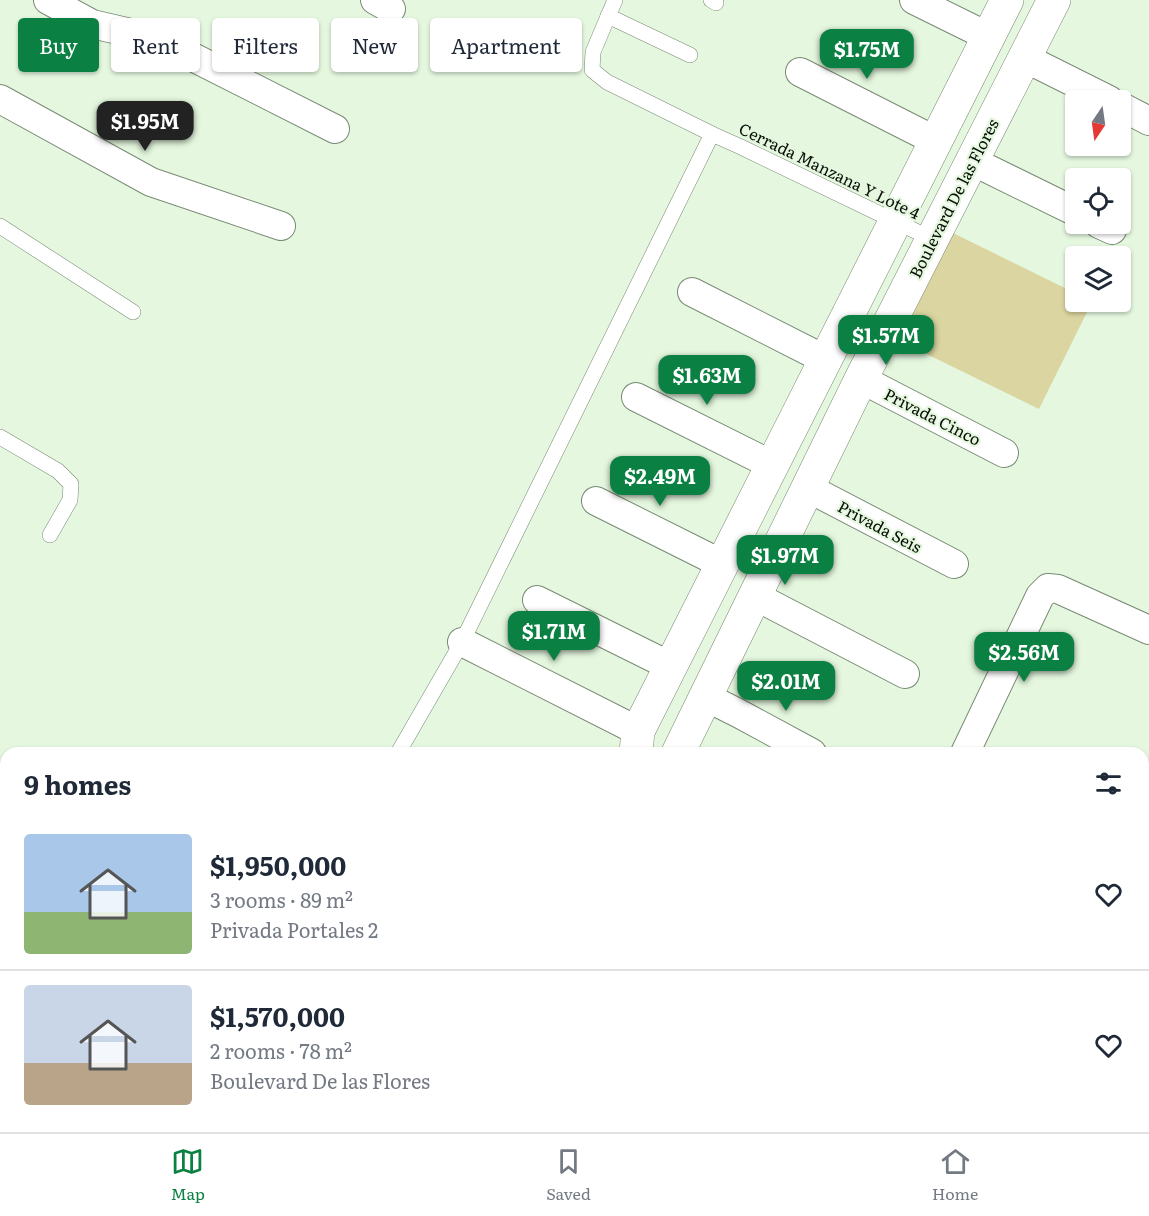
<!DOCTYPE html>
<html lang="en">
<head>
<meta charset="utf-8">
<style>
	body { margin:0; font-family:Literata,serif; background:#f6f6f7; color:#1f2937; height:100vh; display:flex; flex-direction:column; font-size:22px; white-space:nowrap }
	* { box-sizing:border-box; margin:0 }
	p { font-size:20px; color:#747a83 }
	.icon { flex:none; width:33px; height:33px; fill:none; stroke:currentColor; stroke-width:2; stroke-linecap:round; stroke-linejoin:round }
	.map { position:relative; flex:1; overflow:hidden }
	.drawer { position:absolute; left:0px; top:747px; width:1149px; height:386px; display:flex; flex-direction:column; background:#fff; border-radius:18px 18px 0 0; box-shadow:0 2px 4px #0004 }
	.drawer>* { flex:none }
	.guide { position:absolute; left:18px; top:18px; width:600px; height:54px; display:flex; gap:12px }
	.needle { width:39px; rotate:193deg }
	.tools { position:absolute; left:1065px; top:90px; display:grid; gap:12px }
	.tools a { display:grid; place-items:center; width:66px; height:66px; border-radius:6px; background:#fff; box-shadow:0 2px 4px #0004; font-size:30px }
	.price { position:absolute; translate:-50% -51px; padding:0 14px; border-radius:12px; background:#0b8043; color:#fff; font-size:20px; line-height:39px; filter:drop-shadow(0 2px 3px #0008) }
	.price::after { content:''; position:absolute; left:50%; top:36px; width:18px; height:14px; margin-left:-9px; background:inherit; clip-path:polygon(0 0,100% 0,50% 100%) }
	.price.selected { background:#222; color:#fff }
	ul { padding:0; list-style:none }
	li { display:flex; align-items:center; gap:18px; height:150px; padding:0 24px }
	li+li { border-top:2px solid #e0e1e3 }
	li span { display:grid; place-items:center; flex:none; width:168px; height:120px; border-radius:6px; color:#555 }
	li>.icon { margin-inline-start:auto }
	span .icon { width:72px; height:72px; fill:#fffc; stroke-width:1 }
	li b { font-size:26px }
	h2 { display:flex; justify-content:space-between; align-items:center; height:72px; padding:0 24px; font-size:26px }
	.tag { padding:0 21px; border-radius:6px; background:#fff; box-shadow:0 2px 4px #0004; font-size:21px; line-height:54px }
	.tag.selected { background:#0b8043; color:#fff }
	.tab-bar { display:flex; justify-content:space-around; align-items:center; height:84px; border-top:2px solid #e0e1e3; background:#fff; font-size:16px; color:#747a83 }
	.tab-bar a { display:grid; justify-items:center; gap:3px }
	.tab-bar .selected { color:#0b8043 }
	.map>svg:first-child { display:block }
	.green { fill:#dbd5a1 }
	.lines { fill:none; stroke-linecap:round; stroke-linejoin:round }
	.service-casing { stroke:#798a74; stroke-width:16 }
	.minor-casing { stroke:#798a74; stroke-width:30 }
	.tertiary-casing { stroke:#798a74; stroke-width:34 }
	.service { stroke:#fff; stroke-width:15 }
	.minor { stroke:#fff; stroke-width:28 }
	.tertiary { stroke:#fff; stroke-width:33 }
	.labels { text-anchor:middle; dominant-baseline:central; stroke-width:4.5; stroke-linejoin:round; paint-order:stroke }
	.street-label { font-size:16px; fill:#091008; stroke:#e5f8df }
</style>
</head>
<body>
<div class="map">
<svg width="1149" height="1132" viewBox="0 0 1149 1132">
	<rect width="100%" height="100%" fill="#e5f8df"/>
	<polygon class="green" points="953,233 1075,293 1076,302 1092,302 1039,409 900,341"/>
	<g class="lines">
		<g class="service-casing">
			<g id="service">
				<polyline points="615,0 593,52 592,70 607,82 712,134 741,147 932,239"/>
				<polyline points="711,0 716,3"/>
				<polyline points="608,16 690,55"/>
				<polyline points="0,226 133,312"/>
				<polyline points="0,437 58,471 71,484 70,500 50,535"/>
				<polyline points="398,753 462,642 712,134"/>
				<polyline points="147,1132 149,1126"/>
			</g>
		</g>
		<g class="minor-casing">
			<g id="minor">
				<polyline points="48,0 92,24 157,39 335,129"/>
				<polyline points="375,0 391,9"/>
				<polyline points="914,0 989,37"/>
				<polyline points="1025,58 1109,100"/>
				<polyline points="800,72 936,141"/>
				<polyline points="0,99 151,182 281,226"/>
				<polyline points="1120,106 1149,121"/>
				<polyline points="972,161 1076,212"/>
				<polyline points="1099,224 1112,230"/>
				<polyline points="692,292 826,360"/>
				<polyline points="861,379 1004,453"/>
				<polyline points="636,397 772,465"/>
				<polyline points="808,488 954,564"/>
				<polyline points="596,501 722,564"/>
				<polyline points="755,596 905,674"/>
				<polyline points="537,600 670,666"/>
				<polyline points="462,642 638,731"/>
				<polyline points="706,697 738,713 812,753"/>
				<polyline points="965,753 1040,596 1048,588 1058,589 1149,630"/>
				<polyline points="1143,1067 1149,1069"/>
				<polyline points="810,1126 822,1132"/>
				<polyline points="343,1132 346,1126"/>
				<polyline points="777,1132 780,1126"/>
				<polyline points="1142,1132 1149,1118"/>
			</g>
		</g>
		<g class="tertiary-casing">
			<g id="tertiary">
				<polyline points="636,753 638,731 1007,0"/>
				<polyline points="678,753 861,379 1054,0"/>
				<polyline points="538,1132 541,1126"/>
				<polyline points="574,1132 577,1126"/>
			</g>
		</g>
		<use href="#service" class="service"/>
		<use href="#minor" class="minor"/>
		<use href="#tertiary" class="tertiary"/>
	</g>
	<g class="labels">
		<g class="street-label">
			<text transform="translate(830 170) rotate(26)">Cerrada Manzana Y Lote 4</text>
			<text transform="translate(953 198) rotate(-63)">Boulevard De las Flores</text>
			<text transform="translate(933 416) rotate(27)">Privada Cinco</text>
			<text transform="translate(880 526) rotate(28)">Privada Seis</text>
		</g>
	</g>
</svg>
<div class="tools">
<a><svg class="needle" viewBox="-14 -14 28 28"><path d="M0-13l5 13h-10z" fill="#e53935"/><path d="M0 13l5-13h-10z" fill="#747a83"/></svg></a>
<a><svg class="icon" aria-label="locate" viewBox="0 0 24 24"><circle cx="12" cy="12" r="6"/><path d="M12 2v4M12 18v4M2 12h4M18 12h4"/></svg></a>
<a><svg class="icon" aria-label="layers" viewBox="0 0 24 24"><path d="M12 4l9 5-9 5-9-5zM3 14l9 5 9-5"/></svg></a>
</div>
<b class="price" style="left:867px;top:80px">$1.75M</b>
<b class="price selected" style="left:145px;top:152px">$1.95M</b>
<b class="price" style="left:886px;top:366px">$1.57M</b>
<b class="price" style="left:707px;top:406px">$1.63M</b>
<b class="price" style="left:660px;top:507px">$2.49M</b>
<b class="price" style="left:785px;top:586px">$1.97M</b>
<b class="price" style="left:554px;top:662px">$1.71M</b>
<b class="price" style="left:1024px;top:683px">$2.56M</b>
<b class="price" style="left:786px;top:712px">$2.01M</b>
<div class="guide">
<a class="tag selected">Buy</a>
<a class="tag">Rent</a>
<a class="tag">Filters</a>
<a class="tag">New</a>
<a class="tag">Apartment</a>
</div>
<section class="drawer">
<h2>9 homes<svg class="icon" aria-label="filters" viewBox="0 0 24 24"><path d="M4 7h16M4 17h16"/><circle cx="9" cy="7" r="2"/><circle cx="15" cy="17" r="2"/></svg></h2>
<ul>
<li><span style="background:linear-gradient(#a9c7e8 65%,#8fb573 0)"><svg class="icon" aria-label="home" viewBox="0 0 24 24"><path d="M3 11l9-7 9 7M6 9v11h12V9"/></svg></span><div><b>$1,950,000</b><p>3 rooms · 89 m²</p><p>Privada Portales 2</p></div><svg class="icon" aria-label="heart" viewBox="0 0 24 24"><path d="M12 20l-8-8c-3-5 5-10 8-4 3-6 11-1 8 4z"/></svg></li>
<li><span style="background:linear-gradient(#c9d6e8 65%,#b9a48a 0)"><svg class="icon" aria-label="home" viewBox="0 0 24 24"><path d="M3 11l9-7 9 7M6 9v11h12V9"/></svg></span><div><b>$1,570,000</b><p>2 rooms · 78 m²</p><p>Boulevard De las Flores</p></div><svg class="icon" aria-label="heart" viewBox="0 0 24 24"><path d="M12 20l-8-8c-3-5 5-10 8-4 3-6 11-1 8 4z"/></svg></li>
</ul>
</section>
</div>
<nav class="tab-bar">
<a class="selected"><svg class="icon" aria-label="map" viewBox="0 0 24 24"><path d="M3 6l6-2 6 2 6-2v14l-6 2-6-2-6 2zM9 4v14M15 6v14"/></svg>Map</a>
<a><svg class="icon" aria-label="saved" viewBox="0 0 24 24"><path d="M7 4h10v16l-5-4-5 4z"/></svg>Saved</a>
<a><svg class="icon" aria-label="home" viewBox="0 0 24 24"><path d="M3 11l9-7 9 7M6 9v11h12V9"/></svg>Home</a>
</nav>
</body>
</html>
